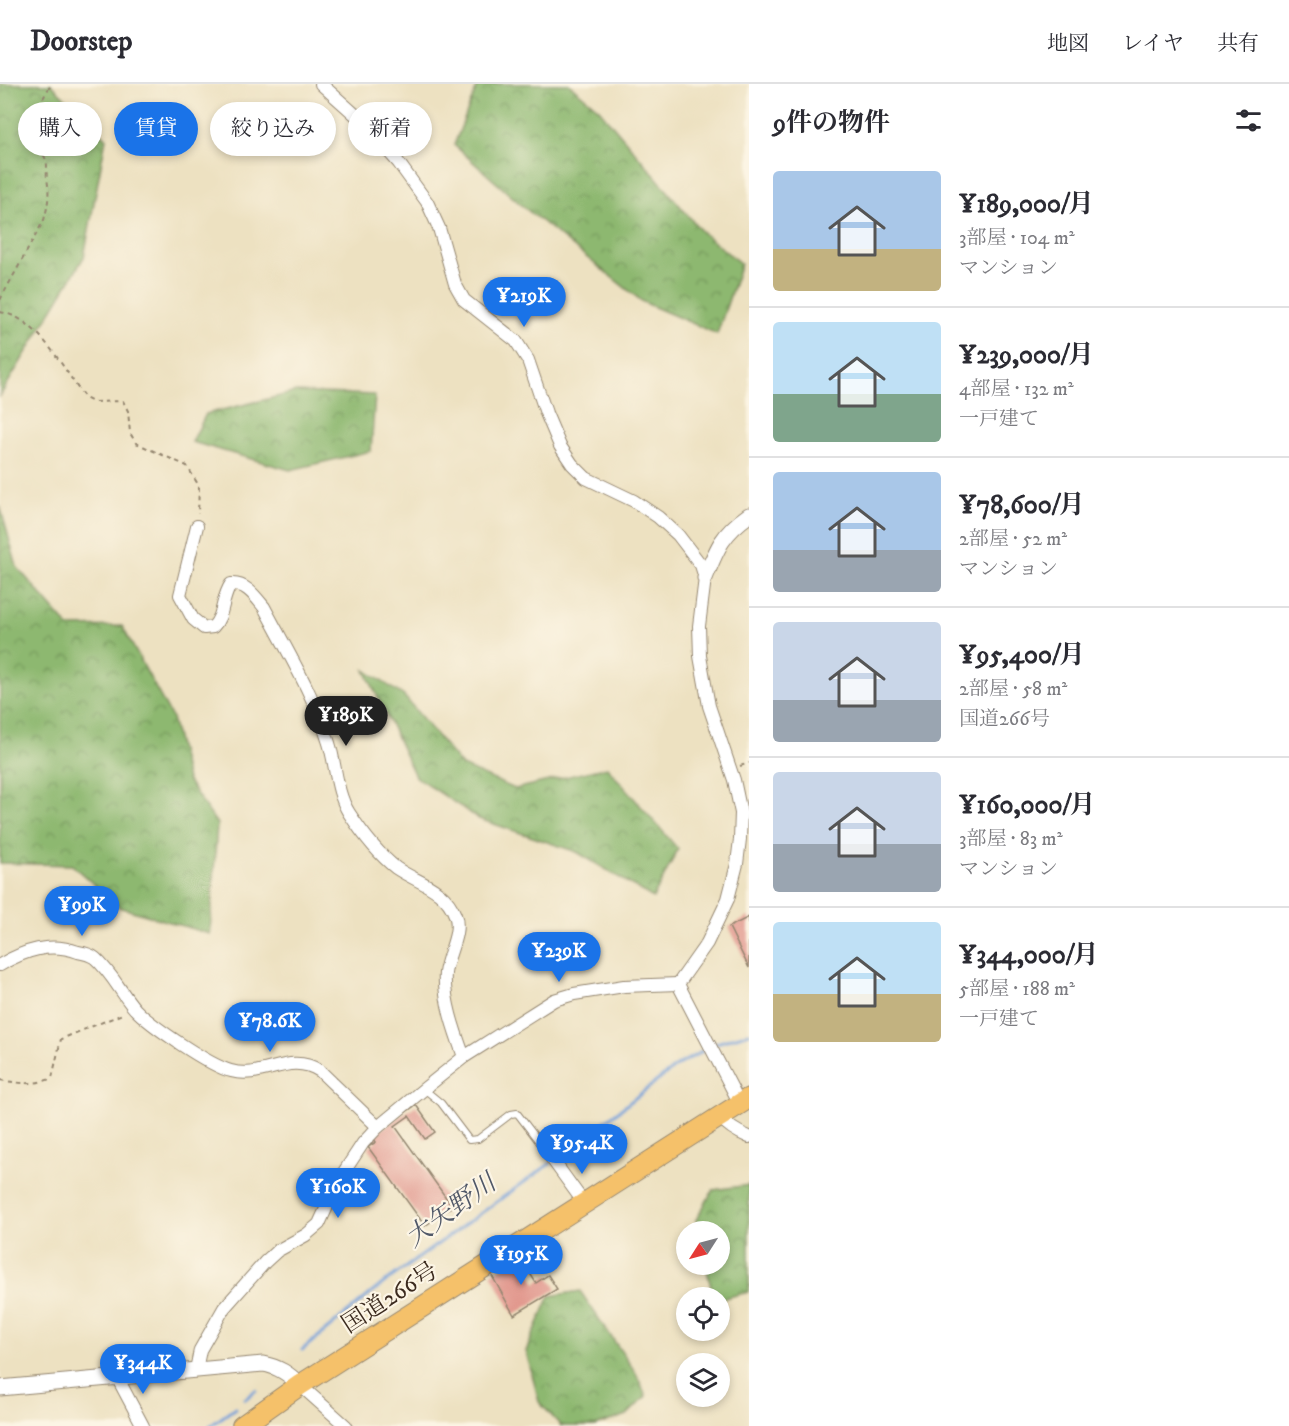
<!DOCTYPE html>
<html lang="ja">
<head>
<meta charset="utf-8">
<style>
	body { margin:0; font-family:"IM FELL DW Pica","Noto Serif JP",serif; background:#f7f7f7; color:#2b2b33; height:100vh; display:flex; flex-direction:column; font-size:22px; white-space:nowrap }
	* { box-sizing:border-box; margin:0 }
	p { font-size:20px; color:#7c7c81 }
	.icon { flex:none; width:33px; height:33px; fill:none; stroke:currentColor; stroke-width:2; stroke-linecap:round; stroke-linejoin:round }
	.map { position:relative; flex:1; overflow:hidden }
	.sheet { display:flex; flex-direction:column; background:#fff; width:540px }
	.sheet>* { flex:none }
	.banner { position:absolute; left:18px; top:18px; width:570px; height:54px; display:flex; gap:12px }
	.needle { width:39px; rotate:234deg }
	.controls { position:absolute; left:676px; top:1137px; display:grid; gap:12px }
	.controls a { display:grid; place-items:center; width:54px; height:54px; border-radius:50%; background:#fff; box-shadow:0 3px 9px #0003; font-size:30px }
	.price { position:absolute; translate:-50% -51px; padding:0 14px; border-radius:21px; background:#1a73e8; color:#fff; font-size:20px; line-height:39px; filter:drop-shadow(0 2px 3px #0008) }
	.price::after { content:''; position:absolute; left:50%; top:36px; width:18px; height:14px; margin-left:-9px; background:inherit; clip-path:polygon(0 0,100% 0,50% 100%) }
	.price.on { background:#222; color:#fff }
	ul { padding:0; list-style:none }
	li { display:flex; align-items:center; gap:18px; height:150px; padding:0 24px }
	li+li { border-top:2px solid #e1e1e2 }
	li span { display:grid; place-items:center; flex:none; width:168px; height:120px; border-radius:6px; color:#555 }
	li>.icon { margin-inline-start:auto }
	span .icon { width:72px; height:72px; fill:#fffc; stroke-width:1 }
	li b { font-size:26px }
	h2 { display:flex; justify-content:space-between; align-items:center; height:72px; padding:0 24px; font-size:26px }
	.pill { padding:0 21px; border-radius:27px; background:#fff; box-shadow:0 3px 9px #0003; font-size:21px; line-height:54px }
	.pill.on { background:#1a73e8; color:#fff }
	header { display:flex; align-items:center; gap:36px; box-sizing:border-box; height:84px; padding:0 30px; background:#fff; border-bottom:2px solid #e1e1e2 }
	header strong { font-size:28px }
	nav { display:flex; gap:33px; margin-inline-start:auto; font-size:21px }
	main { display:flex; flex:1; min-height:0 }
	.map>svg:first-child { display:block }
	.forest { fill:url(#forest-crowns); stroke:#647147; stroke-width:1.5 }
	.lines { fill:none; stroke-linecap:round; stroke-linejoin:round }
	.stream { stroke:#709ed8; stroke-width:3 }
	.building { fill:#e1968c }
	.service-casing { stroke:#948670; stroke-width:8 }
	.minor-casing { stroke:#948670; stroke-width:14 }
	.tertiary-casing { stroke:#948670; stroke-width:17 }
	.trunk-casing { stroke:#948670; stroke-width:22 }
	.path { stroke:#948670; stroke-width:2; stroke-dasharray:4.5 4.5; stroke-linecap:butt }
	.service { stroke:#fff; stroke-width:6 }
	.minor { stroke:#fff; stroke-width:12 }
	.tertiary { stroke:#fff; stroke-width:15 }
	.trunk { stroke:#f5c16b; stroke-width:20 }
	.labels { text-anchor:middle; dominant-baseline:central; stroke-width:4.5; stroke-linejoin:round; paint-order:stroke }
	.street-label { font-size:24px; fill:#3b2a1e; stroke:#fcf5e5 }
	.water-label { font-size:26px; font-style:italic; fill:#505868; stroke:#fcf5e5 }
</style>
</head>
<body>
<header>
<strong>Doorstep</strong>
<nav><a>地図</a><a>レイヤ</a><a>共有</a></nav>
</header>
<main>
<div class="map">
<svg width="749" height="1342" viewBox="0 0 749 1342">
	<defs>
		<pattern id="forest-crowns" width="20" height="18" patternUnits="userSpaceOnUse" patternTransform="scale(1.5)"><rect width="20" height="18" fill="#8db870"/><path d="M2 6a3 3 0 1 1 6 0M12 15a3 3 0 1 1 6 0" fill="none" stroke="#74965b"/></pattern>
	</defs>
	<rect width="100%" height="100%" fill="#fcf5e5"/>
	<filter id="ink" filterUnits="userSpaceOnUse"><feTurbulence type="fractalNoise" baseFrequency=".0167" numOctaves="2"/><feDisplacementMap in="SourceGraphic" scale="12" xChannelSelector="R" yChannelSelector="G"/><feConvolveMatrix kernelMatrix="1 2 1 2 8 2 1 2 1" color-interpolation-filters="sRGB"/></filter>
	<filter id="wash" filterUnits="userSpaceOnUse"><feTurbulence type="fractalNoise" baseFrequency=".008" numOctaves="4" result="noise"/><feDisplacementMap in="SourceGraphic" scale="24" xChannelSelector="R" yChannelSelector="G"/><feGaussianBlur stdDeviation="1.35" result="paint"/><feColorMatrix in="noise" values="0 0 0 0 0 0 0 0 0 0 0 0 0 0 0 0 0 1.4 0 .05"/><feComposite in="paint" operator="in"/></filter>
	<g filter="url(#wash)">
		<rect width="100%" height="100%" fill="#ede1c1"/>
		<g class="forest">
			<polygon points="0,0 51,0 106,54 84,173 0,312"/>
			<polygon points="478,0 569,0 599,25 702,148 741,180 717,250 643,218 526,125 454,61"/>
			<polygon points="296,308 375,311 371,367 290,386 192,358 206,330"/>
			<polygon points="0,422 17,483 69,543 122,542 172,634 187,696 217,740 210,850 119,823 72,781 0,779"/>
			<polygon points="365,586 404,612 462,682 515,705 607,683 678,765 653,814 577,768 479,735 415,692"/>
			<polygon points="749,1101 749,1208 720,1215 720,1214 713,1213 706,1181 720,1180 720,1148 698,1147 696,1136 713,1106"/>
			<polygon points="580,1207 636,1289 646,1312 627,1331 595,1342 561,1342 539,1318 526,1267 550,1212"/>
		</g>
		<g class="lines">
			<g class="stream">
				<polyline points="713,960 749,949"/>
				<polyline points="556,1075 678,981 708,964"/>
				<polyline points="302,1266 385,1198 551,1079"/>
				<polyline points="245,1315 256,1306"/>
				<polyline points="210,1342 235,1324"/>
			</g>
		</g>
		<g id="blocks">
			<g class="building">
				<polygon points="749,833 749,884 729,843"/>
				<polygon points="416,1021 435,1048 425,1055 409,1032 395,1042 452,1122 425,1142 368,1063 376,1058 372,1052"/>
				<polygon points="520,1173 536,1199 548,1191 557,1205 514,1231 491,1190"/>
			</g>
		</g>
	</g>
	<g filter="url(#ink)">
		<use href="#blocks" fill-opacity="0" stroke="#948670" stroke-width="1.5"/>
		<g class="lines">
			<g class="service-casing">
				<polyline id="service" points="424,1005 441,1019 469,1056 478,1055 511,1030 517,1029 547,1068"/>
			</g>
			<g class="minor-casing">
				<g id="minor">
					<polyline points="321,0 359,34 398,78 427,118 439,144 455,200 464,216 516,257 528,276 546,329 560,362 572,380 586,394 634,417 658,433 678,451 701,481 705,494 699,542 700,572 709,622 734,696 741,729 740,755 737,780 728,815 707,859 678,900"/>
					<path d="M197 442 180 511 193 535 204 544 213 543C225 530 221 515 231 500 246 499 255 512 264 523 286 565 315 613 329 659 336 681 336 708 349 729 362 749 377 769 396 784 418 799 445 804 455 831 462 848 447 871 445 889 443 915 455 948 464 973"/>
					<path d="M0 881C25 866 50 858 78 868 84 869 91 871 95 874 112 889 121 909 135 925 150 941 210 982 231 987 263 996 289 967 320 987L378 1043"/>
					<polyline points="678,900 740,1020"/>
					<path d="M720 1033C728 1043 737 1048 749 1053"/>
					<polyline points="547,1068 584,1119"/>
					<polyline points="196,1286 200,1266 224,1224 265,1178 277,1167 306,1151 319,1140 340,1094 363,1059 378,1043 424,1005 464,973 554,916 574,910 624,902 678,900"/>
					<polyline points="117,1293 143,1342"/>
					<polyline points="300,1301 346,1342"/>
				</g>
			</g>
			<g class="tertiary-casing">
				<g id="tertiary">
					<path d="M705 494C717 464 722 450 749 431"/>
					<path d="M0 1304 263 1280C279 1283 289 1290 300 1301"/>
				</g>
			</g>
			<g class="trunk-casing">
				<polyline id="trunk" points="242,1342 300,1301 749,1014"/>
			</g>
			<g class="path">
				<path d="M0 216 44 136C48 122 50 109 47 95 46 88 48 82 46 76 44 71 41 67 40 63 33 40 38 18 52 0"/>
				<path d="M0 228C39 234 63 285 85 314L93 318 123 317 128 327 130 349 136 359 187 382 199 402 198 430"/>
				<polyline points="740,682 749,679"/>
				<path d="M0 996C18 999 34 1002 52 994L61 955 125 929"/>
			</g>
			<use href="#service" class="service"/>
			<use href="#minor" class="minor"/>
			<use href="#tertiary" class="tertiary"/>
			<use href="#trunk" class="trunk"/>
		</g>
	</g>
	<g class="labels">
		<g class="street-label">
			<text transform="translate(390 1214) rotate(-33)">国道266号</text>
		</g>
		<g class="water-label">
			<text transform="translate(451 1127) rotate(-36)">大矢野川</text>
		</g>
	</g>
</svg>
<div class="controls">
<a><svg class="needle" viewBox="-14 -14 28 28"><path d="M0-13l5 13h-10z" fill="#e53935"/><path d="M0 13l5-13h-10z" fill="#7c7c81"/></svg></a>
<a><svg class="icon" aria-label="locate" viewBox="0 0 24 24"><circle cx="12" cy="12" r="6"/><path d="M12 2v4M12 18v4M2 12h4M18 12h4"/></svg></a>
<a><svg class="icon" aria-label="layers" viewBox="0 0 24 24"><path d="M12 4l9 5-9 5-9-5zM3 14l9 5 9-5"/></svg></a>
</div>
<b class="price" style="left:524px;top:244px">¥219K</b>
<b class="price on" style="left:346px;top:663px">¥189K</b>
<b class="price" style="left:82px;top:853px">¥99K</b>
<b class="price" style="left:559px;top:899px">¥239K</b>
<b class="price" style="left:270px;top:969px">¥78.6K</b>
<b class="price" style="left:582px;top:1091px">¥95.4K</b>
<b class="price" style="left:338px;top:1135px">¥160K</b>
<b class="price" style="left:521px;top:1202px">¥195K</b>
<b class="price" style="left:143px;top:1311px">¥344K</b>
<div class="banner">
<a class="pill">購入</a>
<a class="pill on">賃貸</a>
<a class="pill">絞り込み</a>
<a class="pill">新着</a>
</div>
</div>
<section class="sheet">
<h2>9件の物件<svg class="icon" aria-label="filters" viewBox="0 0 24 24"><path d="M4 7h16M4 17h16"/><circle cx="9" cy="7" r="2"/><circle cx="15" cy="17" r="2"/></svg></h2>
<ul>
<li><span style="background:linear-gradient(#a9c7e8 65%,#c2b280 0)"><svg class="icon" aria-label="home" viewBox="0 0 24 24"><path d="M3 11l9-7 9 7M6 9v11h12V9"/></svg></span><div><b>¥189,000/月</b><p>3部屋 · 104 m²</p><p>マンション</p></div></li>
<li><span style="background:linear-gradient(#bfe0f5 60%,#7fa58c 0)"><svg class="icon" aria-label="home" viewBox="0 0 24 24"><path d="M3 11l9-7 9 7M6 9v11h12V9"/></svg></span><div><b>¥239,000/月</b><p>4部屋 · 132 m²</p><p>一戸建て</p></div></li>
<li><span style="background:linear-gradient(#a9c7e8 65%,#9aa5b1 0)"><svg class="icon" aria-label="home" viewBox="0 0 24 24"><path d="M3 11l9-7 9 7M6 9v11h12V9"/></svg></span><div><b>¥78,600/月</b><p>2部屋 · 52 m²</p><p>マンション</p></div></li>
<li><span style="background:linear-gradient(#c9d6e8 65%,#9aa5b1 0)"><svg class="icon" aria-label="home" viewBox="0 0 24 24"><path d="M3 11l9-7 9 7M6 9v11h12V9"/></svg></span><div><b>¥95,400/月</b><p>2部屋 · 58 m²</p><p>国道266号</p></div></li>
<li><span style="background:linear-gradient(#c9d6e8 60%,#9aa5b1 0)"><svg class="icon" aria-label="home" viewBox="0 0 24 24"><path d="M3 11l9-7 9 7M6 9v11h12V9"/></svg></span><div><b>¥160,000/月</b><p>3部屋 · 83 m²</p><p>マンション</p></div></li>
<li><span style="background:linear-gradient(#bfe0f5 60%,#c2b280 0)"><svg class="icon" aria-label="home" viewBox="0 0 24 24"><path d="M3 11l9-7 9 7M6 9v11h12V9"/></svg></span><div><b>¥344,000/月</b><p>5部屋 · 188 m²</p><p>一戸建て</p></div></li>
</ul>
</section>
</main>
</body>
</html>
